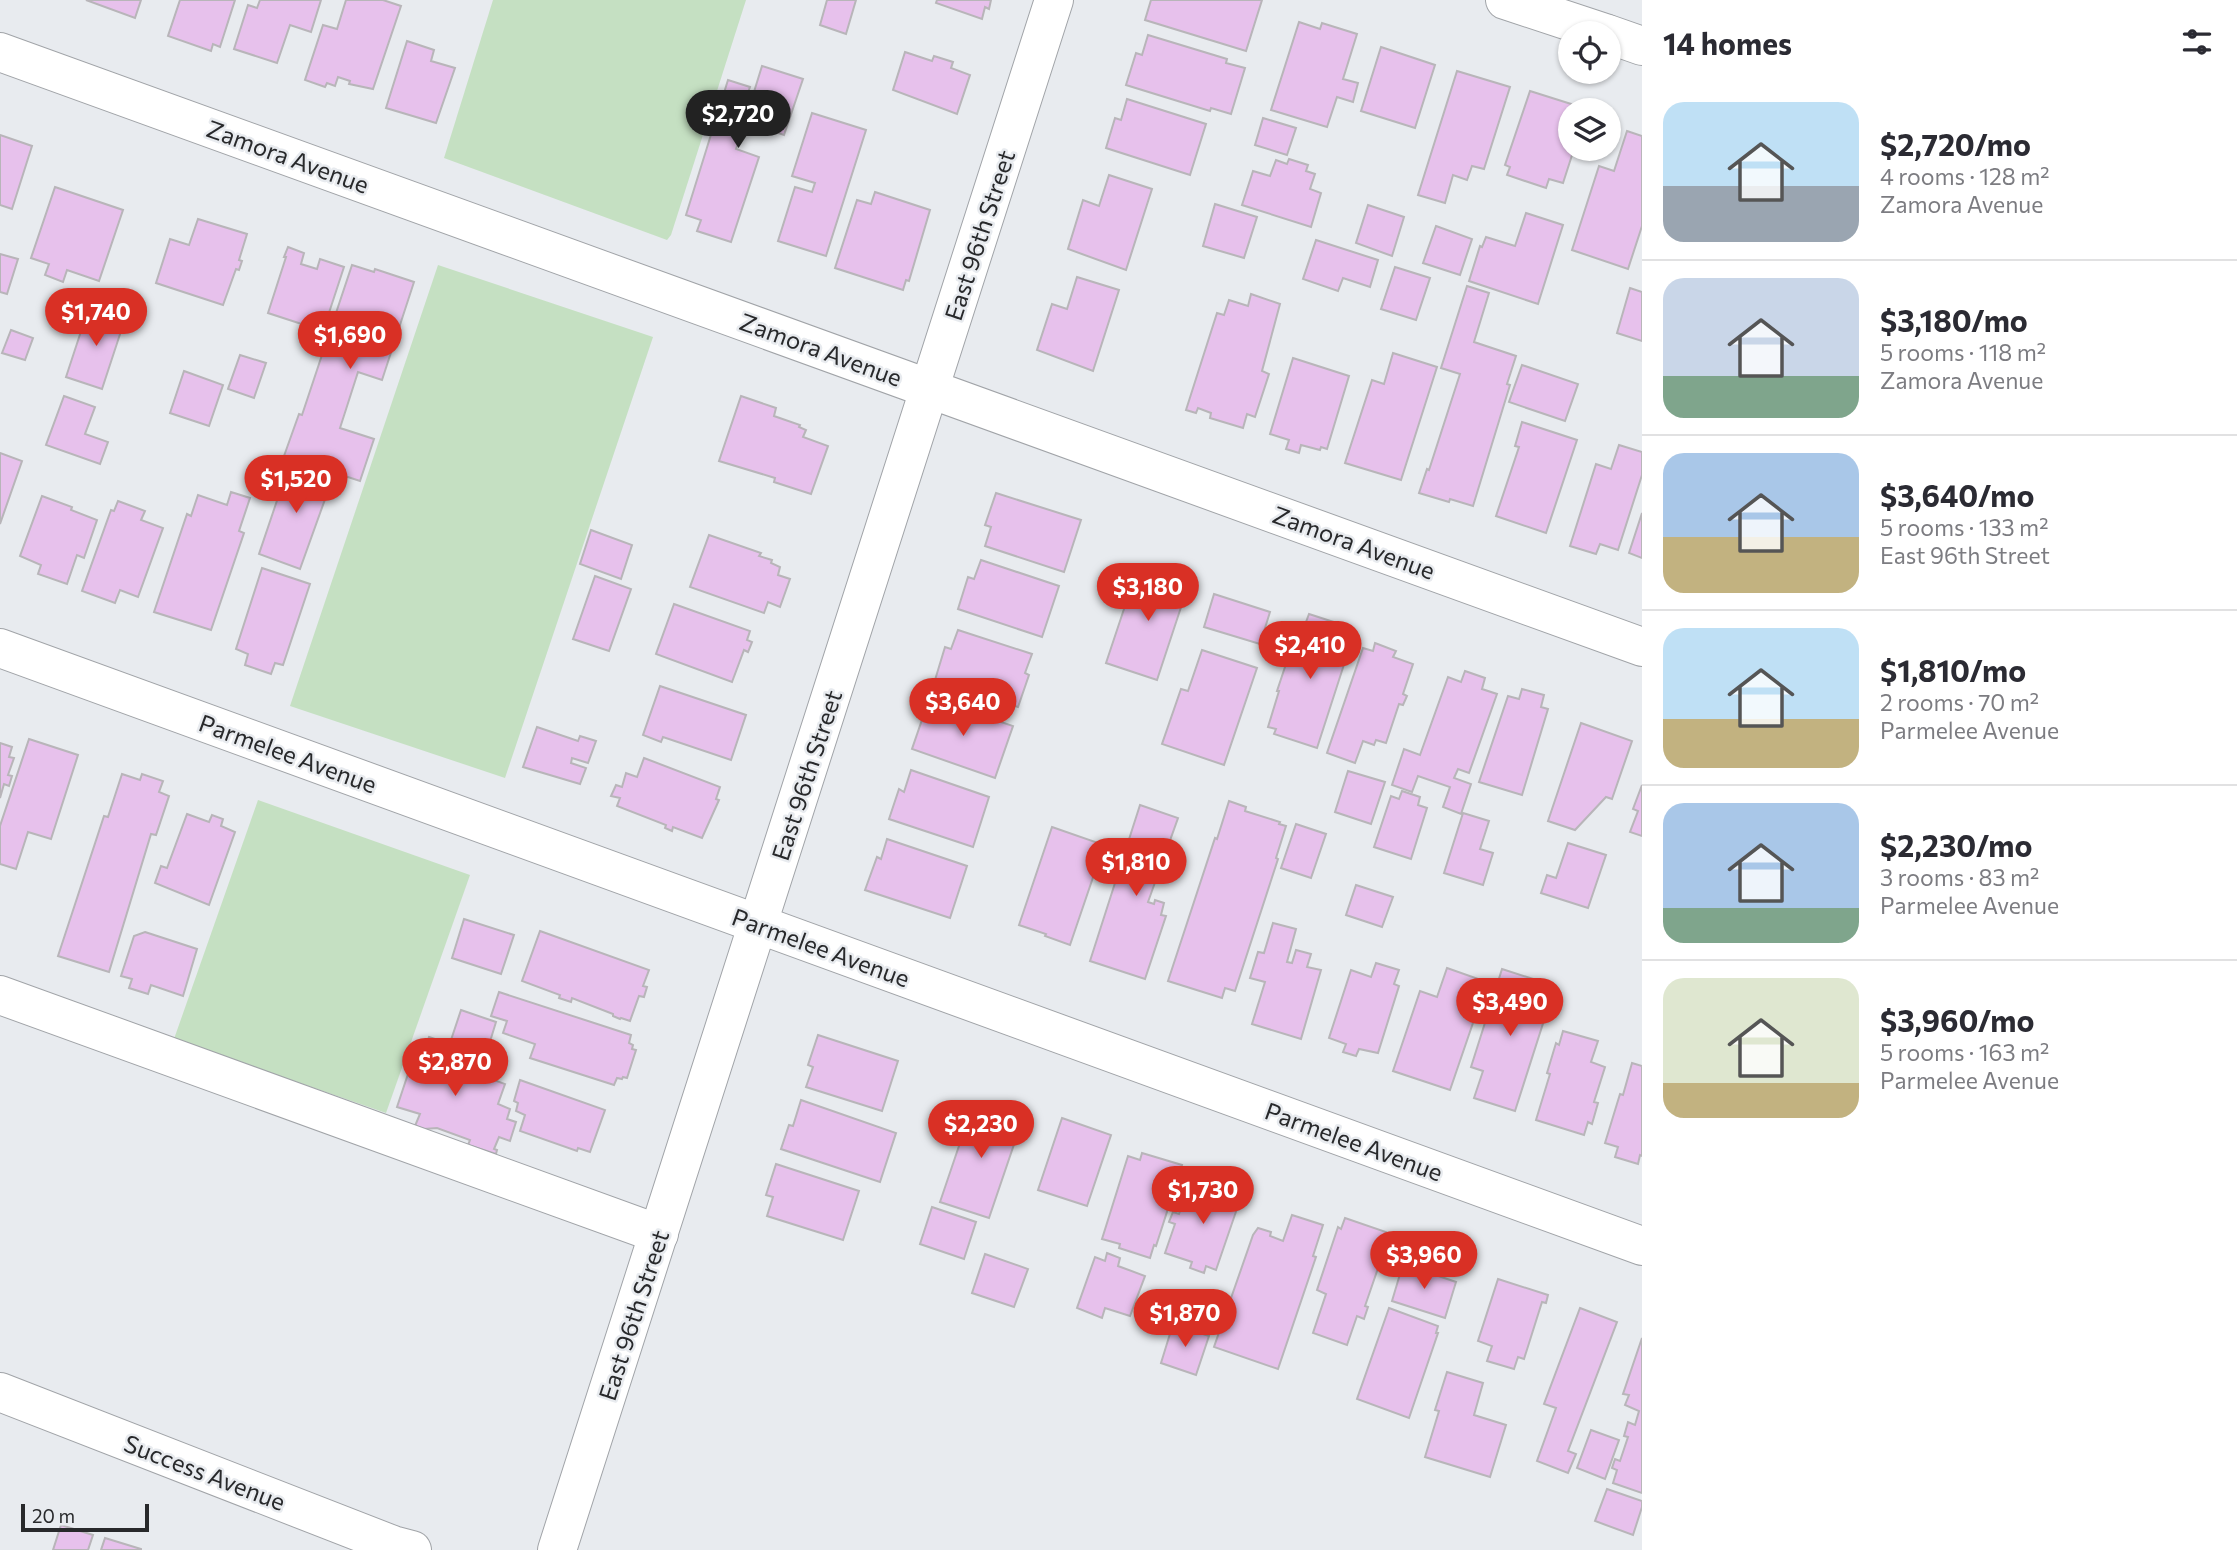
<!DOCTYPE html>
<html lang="en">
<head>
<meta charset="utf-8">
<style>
	body { margin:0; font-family:Commissioner,sans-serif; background:#f2f2f3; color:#2b2b33; height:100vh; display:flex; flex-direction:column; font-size:26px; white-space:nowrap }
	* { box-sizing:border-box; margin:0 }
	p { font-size:23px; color:#7c7c81 }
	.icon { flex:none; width:38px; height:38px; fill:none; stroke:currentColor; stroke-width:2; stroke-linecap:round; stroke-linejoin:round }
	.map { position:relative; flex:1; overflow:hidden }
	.drawer { display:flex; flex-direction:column; background:#fff; width:595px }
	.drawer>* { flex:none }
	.fabs { position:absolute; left:1558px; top:21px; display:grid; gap:14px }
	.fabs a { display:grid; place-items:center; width:63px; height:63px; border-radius:50%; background:#fff; box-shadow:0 2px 5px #0004; font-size:35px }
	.scale { position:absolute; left:21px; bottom:18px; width:128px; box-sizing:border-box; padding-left:7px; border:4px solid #28292b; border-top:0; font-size:19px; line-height:24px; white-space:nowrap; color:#28292b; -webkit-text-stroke:5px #e8ebef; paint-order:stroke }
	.price { position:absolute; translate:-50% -60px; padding:0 16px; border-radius:24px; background:#d93025; color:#fff; font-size:23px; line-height:46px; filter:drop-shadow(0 2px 4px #0008) }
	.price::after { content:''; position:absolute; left:50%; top:42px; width:21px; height:16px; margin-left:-10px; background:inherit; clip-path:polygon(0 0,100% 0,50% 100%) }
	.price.active { background:#222; color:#fff }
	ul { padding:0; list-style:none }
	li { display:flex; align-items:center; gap:21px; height:175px; padding:0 21px }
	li+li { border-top:2px solid #e1e1e2 }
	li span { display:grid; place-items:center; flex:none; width:196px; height:140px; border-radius:21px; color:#555 }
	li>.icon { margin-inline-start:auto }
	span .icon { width:84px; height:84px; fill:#fffc; stroke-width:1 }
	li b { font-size:30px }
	h2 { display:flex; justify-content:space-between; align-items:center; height:84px; padding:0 21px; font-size:30px }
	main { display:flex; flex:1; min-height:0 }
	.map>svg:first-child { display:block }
	.green { fill:#c5e0c2 }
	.building { fill:#e7c1ec; stroke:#b8b5b9; stroke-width:2 }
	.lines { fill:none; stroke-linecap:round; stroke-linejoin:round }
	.minor-casing { stroke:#a1a4a8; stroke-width:40 }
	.minor { stroke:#fff; stroke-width:38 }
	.labels { text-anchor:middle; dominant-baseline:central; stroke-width:5; stroke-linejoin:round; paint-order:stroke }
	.street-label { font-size:24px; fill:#28292b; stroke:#e8ebef }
</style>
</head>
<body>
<main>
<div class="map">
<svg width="1642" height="1550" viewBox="0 0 1642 1550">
	<rect width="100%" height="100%" fill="#e8ebef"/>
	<g class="green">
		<polygon points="493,0 746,0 671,235 667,240 444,158"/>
		<polygon points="438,265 653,337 505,778 290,706"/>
		<polygon points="258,800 470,875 386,1113 174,1039"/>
	</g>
	<g class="building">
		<polygon points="86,0 141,0 135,18"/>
		<polygon points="180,0 235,0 220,47 213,44 211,51 168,36"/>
		<polygon points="260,0 321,0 311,32 290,25 277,63 234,49 248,5 257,8"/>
		<polygon points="346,0 383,0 401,6 373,89 349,84 350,81 338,77 335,86 327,83 325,87 305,80 323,25 337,29"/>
		<polygon points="827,0 856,0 846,34 820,25"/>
		<polygon points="937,0 991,0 989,9 985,7 982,19 936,3"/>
		<polygon points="1151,0 1262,0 1246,51 1145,20"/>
		<polygon points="1299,22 1320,29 1322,23 1357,34 1343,79 1358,83 1353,102 1337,97 1327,127 1271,110"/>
		<polygon points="1148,35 1227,59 1226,63 1245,68 1231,114 1211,108 1210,111 1126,85 1136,53 1142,55"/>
		<polygon points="407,41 434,50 431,61 455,68 436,123 386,108"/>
		<polygon points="1381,47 1435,65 1415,128 1361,111"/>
		<polygon points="905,52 932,61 934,56 953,62 951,68 970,75 957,114 893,90"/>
		<polygon points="762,66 803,79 784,135 746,122 736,149 759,157 731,242 697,231 701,220 686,215 728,80 750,87 743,106 749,108"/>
		<polygon points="1457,71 1510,87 1484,169 1472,166 1467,180 1453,175 1445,203 1418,195"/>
		<polygon points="1530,91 1587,109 1570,110 1570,149 1574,149 1563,183 1549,179 1546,188 1507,175 1510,167 1505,165"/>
		<polygon points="1127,99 1206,124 1190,175 1106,148 1115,118 1121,120"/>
		<polygon points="812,113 866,130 826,256 778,241 795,187 812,192 815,183 792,176"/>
		<polygon points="1263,118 1296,128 1287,155 1255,145"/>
		<polygon points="1627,131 1642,136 1642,226 1628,269 1572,250 1599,166 1614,171"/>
		<polygon points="0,135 32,146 12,209 0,205"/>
		<polygon points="1289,159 1308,165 1306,171 1315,174 1310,189 1321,193 1311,227 1242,205 1253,171 1270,176 1276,160 1287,164"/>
		<polygon points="1109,175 1152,189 1126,270 1068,249 1083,200 1099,206"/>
		<polygon points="55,187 123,210 99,281 67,270 63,282 45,275 49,264 31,258"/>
		<polygon points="875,192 930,210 909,281 906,280 903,290 835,268 857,200 871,204"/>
		<polygon points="1215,204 1257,217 1244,258 1203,246"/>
		<polygon points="1368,205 1404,217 1392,256 1356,243"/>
		<polygon points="1526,213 1563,225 1538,304 1469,281 1480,246 1482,247 1486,237 1515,246"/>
		<polygon points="198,219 247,234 239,260 242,261 239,270 236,269 223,305 156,283 170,239 189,245"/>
		<polygon points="1436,226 1472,239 1460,275 1423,263"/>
		<polygon points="1316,240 1378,260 1370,287 1343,278 1338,291 1303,279"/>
		<polygon points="288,247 304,253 301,264 317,269 320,259 344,267 323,331 268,313 286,257 284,257"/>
		<polygon points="0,254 18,259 7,294 0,292"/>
		<polygon points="352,265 374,272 375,269 414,282 382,380 358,372 340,428 374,439 360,481 284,456 299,414 302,415"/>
		<polygon points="1395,267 1430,278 1416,320 1381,309"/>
		<polygon points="1077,277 1119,290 1093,371 1037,350 1052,304 1067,309"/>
		<polygon points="1467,286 1489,293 1474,342 1516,356 1507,384 1510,385 1473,506 1450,499 1449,502 1419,493 1427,469 1429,470 1460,374 1441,368"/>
		<polygon points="1630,288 1642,292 1642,341 1617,333"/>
		<polygon points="1251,294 1280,304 1262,371 1269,374 1255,417 1247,414 1243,428 1210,418 1211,413 1198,408 1196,413 1186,410 1217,313 1224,315 1229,300 1248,306"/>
		<polygon points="89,307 125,319 102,389 66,377"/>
		<polygon points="11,330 33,338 25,360 2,353"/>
		<polygon points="1393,353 1437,367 1401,480 1345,463 1372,380 1384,384"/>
		<polygon points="240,355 266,363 254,398 228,389"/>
		<polygon points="1293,358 1349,376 1327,449 1321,447 1320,450 1301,445 1299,453 1286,449 1289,440 1270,434"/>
		<polygon points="1522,365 1578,384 1565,421 1509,402"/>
		<polygon points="184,371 223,385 209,426 170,413"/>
		<polygon points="64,396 95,407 85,434 108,442 100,464 46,445"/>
		<polygon points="741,396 776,408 774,416 800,425 799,427 806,430 803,437 828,446 811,494 774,482 775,478 719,461"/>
		<polygon points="1522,422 1577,440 1546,533 1496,516 1519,447 1515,446"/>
		<polygon points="1619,445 1642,452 1642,475 1618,550 1600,544 1596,554 1570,546 1596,464 1611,469"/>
		<polygon points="0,453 22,461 0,524"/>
		<polygon points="290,462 333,477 300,569 259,554"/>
		<polygon points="231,492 250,498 239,531 244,533 211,630 154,612 187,514 191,516 198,495 227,505"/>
		<polygon points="996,493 1081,520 1064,572 985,546 991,527 985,525"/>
		<polygon points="42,496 72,507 71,510 97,520 84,558 77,555 67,584 38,574 41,565 20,556"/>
		<polygon points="118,501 145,511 141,520 163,528 138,597 120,590 115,603 82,591 111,510 114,511"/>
		<polygon points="1642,513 1642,558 1629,553"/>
		<polygon points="591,530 632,545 621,579 580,564"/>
		<polygon points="709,535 761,553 759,556 772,560 771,563 780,567 778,575 790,579 780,607 768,602 764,613 690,587"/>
		<polygon points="981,560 1059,586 1042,637 958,609 968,577 974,579"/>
		<polygon points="1138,567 1164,576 1166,572 1190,580 1157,680 1106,663"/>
		<polygon points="262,568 310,584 283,665 275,663 271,674 245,665 248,654 236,649"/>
		<polygon points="595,576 631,589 609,651 573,639"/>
		<polygon points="1214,594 1270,612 1260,644 1204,627"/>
		<polygon points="674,604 750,631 747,640 752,642 748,652 744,650 732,682 656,654"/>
		<polygon points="1309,614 1349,627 1344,644 1350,646 1317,748 1274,734 1276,729 1268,727 1279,691 1277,691 1298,628 1303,630"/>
		<polygon points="958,630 1032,654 1025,673 1029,675 1018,707 935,680 945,647 951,649"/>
		<polygon points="1375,643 1396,651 1393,657 1413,664 1403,694 1407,696 1403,705 1399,704 1386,743 1376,740 1374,745 1363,741 1355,763 1327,753 1363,648 1373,651"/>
		<polygon points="1202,650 1257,668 1224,765 1162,744 1181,689 1188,691"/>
		<polygon points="1465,671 1485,678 1482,689 1497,694 1469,773 1458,769 1454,778 1471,784 1461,814 1443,807 1450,787 1418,776 1412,792 1392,785 1404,749 1420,755 1448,677 1461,682"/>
		<polygon points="660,686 746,715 731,760 663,737 661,742 643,735"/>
		<polygon points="1522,689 1544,695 1541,707 1548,709 1522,795 1479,782 1508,696 1519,699"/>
		<polygon points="934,699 1013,726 995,778 912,749 923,717 927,719"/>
		<polygon points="1581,723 1632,741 1612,799 1606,797 1575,830 1548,821"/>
		<polygon points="537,727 578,741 580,736 596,741 588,763 572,758 571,763 586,768 580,784 523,767"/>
		<polygon points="29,739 78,755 51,839 28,832 16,869 0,864 0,826"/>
		<polygon points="0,743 12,747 9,757 14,758 8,775 12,776 9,786 4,784 0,798"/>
		<polygon points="644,758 720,787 716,799 719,800 702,838 673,827 672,831 665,828 666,825 617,806 620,798 611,796 616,785 622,787 626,773 637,777"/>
		<polygon points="911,770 989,797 973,847 889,819 899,789 904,792"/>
		<polygon points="1348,771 1385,782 1371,824 1335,812"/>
		<polygon points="122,774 140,780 142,774 163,781 159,792 169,796 156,835 151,834 109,972 58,956 104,816 108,817"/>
		<polygon points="1642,785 1642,836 1630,832 1638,811 1633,809"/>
		<polygon points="1402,791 1420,797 1418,805 1427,808 1411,859 1374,847 1391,796 1399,799"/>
		<polygon points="1229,801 1246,807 1245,811 1280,822 1279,824 1286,826 1276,858 1278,859 1235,991 1225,988 1222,998 1168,981 1215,838 1217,839"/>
		<polygon points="1140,805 1178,818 1148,902 1154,904 1155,900 1164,903 1161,915 1166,916 1145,979 1090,961"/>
		<polygon points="1463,813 1489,821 1480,849 1493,853 1483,885 1444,873"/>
		<polygon points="187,814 209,822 212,815 223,819 221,826 235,832 209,905 155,883 161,866 167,868"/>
		<polygon points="1296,824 1326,834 1311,878 1281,868"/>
		<polygon points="1052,827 1104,845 1070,945 1045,936 1046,934 1019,925"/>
		<polygon points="887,839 967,866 950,918 865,890 877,857 881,859"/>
		<polygon points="1568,843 1606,855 1588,908 1541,893 1547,875 1556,878"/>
		<polygon points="1356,885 1393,897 1382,927 1346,915"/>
		<polygon points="464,919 514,935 501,974 452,958"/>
		<polygon points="1273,923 1296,929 1287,962 1292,963 1296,950 1311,954 1307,967 1321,970 1301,1039 1252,1024 1265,982 1250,978 1258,952 1264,953"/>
		<polygon points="540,931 649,970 643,986 647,987 644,997 639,996 630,1021 621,1018 620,1019 613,1016 613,1014 572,998 571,1002 559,998 560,995 522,981"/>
		<polygon points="145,932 197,949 183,996 151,985 148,994 129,988 132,979 121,976 134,936"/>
		<polygon points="1376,963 1399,970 1394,984 1399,986 1378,1053 1359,1049 1356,1056 1343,1052 1346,1044 1329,1038 1351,970 1371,977"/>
		<polygon points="1447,968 1487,982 1450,1090 1393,1071 1420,991 1437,997"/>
		<polygon points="1502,969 1555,986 1515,1111 1474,1098 1483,1071 1471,1067"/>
		<polygon points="499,992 631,1035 629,1043 633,1045 632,1049 636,1050 627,1078 623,1077 622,1079 617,1078 614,1085 530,1058 535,1044 503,1033 507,1021 491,1016"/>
		<polygon points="461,1010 496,1022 485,1058 449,1046"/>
		<polygon points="1563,1031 1598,1041 1591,1062 1605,1067 1594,1102 1598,1103 1592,1124 1588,1122 1584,1135 1536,1120 1550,1074 1547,1073 1556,1043 1559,1045"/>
		<polygon points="818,1035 898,1061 882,1111 806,1087 813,1067 808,1065"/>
		<polygon points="429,1037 450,1044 449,1046 456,1048 453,1060 462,1063 461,1068 505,1084 498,1104 510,1109 507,1119 516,1122 510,1141 499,1137 494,1149 497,1150 496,1154 468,1145 470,1140 437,1128 424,1129 415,1126 420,1114 397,1107 419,1041 427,1043"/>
		<polygon points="1632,1063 1642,1066 1642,1156 1640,1155 1638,1164 1615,1157 1618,1147 1605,1143 1620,1094 1623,1095"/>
		<polygon points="520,1080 605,1110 590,1152 578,1148 577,1151 520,1131 525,1115 516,1111 518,1103 514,1101"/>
		<polygon points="801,1100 896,1133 880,1182 781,1149 789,1125 793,1126"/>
		<polygon points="969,1105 997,1115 998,1110 1023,1118 989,1218 940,1202 961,1140 958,1140"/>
		<polygon points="1062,1118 1111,1135 1087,1206 1038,1190"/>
		<polygon points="1142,1153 1182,1165 1156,1246 1154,1245 1150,1258 1119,1248 1120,1244 1102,1239 1128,1156 1140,1160"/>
		<polygon points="776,1164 859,1191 843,1240 767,1216 773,1197 766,1195"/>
		<polygon points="1190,1180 1241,1197 1216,1270 1206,1266 1204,1273 1190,1268 1192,1262 1165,1253 1175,1224 1169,1222 1173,1212 1179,1214"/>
		<polygon points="932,1207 976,1222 964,1259 920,1244"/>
		<polygon points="1292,1215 1323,1225 1313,1256 1316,1257 1278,1369 1214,1347 1253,1235 1258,1228 1271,1232 1270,1236 1283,1241"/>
		<polygon points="1345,1218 1386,1232 1382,1243 1386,1245 1365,1306 1368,1307 1364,1319 1357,1316 1347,1345 1313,1333 1326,1294 1317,1290 1338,1227 1341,1229"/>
		<polygon points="1107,1253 1120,1258 1118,1266 1145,1276 1130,1316 1105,1308 1102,1318 1077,1308 1095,1257 1105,1261"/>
		<polygon points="985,1254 1028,1269 1014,1307 972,1293"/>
		<polygon points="1403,1264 1456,1282 1445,1318 1392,1301"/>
		<polygon points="1498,1279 1548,1295 1546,1303 1542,1302 1524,1359 1518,1357 1514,1369 1487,1361 1492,1346 1478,1341"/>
		<polygon points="1389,1308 1438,1326 1436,1333 1438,1333 1409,1418 1357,1399"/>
		<polygon points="1580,1308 1617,1322 1568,1451 1576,1454 1568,1473 1537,1461 1556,1408 1544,1404"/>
		<polygon points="1173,1324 1209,1336 1196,1375 1161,1363"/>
		<polygon points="1642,1338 1642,1493 1613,1483 1617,1470 1612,1468 1615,1459 1620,1461 1628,1437 1624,1436 1628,1422 1635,1425 1639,1411 1625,1405 1629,1395 1623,1394"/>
		<polygon points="1447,1372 1483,1383 1474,1415 1506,1425 1490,1477 1425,1457 1439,1411 1435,1410"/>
		<polygon points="1591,1430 1619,1440 1605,1479 1577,1468"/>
		<polygon points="1607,1489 1642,1501 1642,1507 1633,1535 1595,1521"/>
		<polygon points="61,1525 93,1535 88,1550 53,1550"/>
		<polygon points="105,1538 141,1549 141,1550 101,1550"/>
	</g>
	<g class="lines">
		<g class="minor-casing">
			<g id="minor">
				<polyline points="1505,0 1605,33"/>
				<polyline points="1608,34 1642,46"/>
				<polyline points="0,52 1642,647"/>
				<polyline points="0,648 1642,1246"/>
				<polyline points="0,995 659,1234"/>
				<polyline points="0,1392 393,1545 412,1550"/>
				<polyline points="557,1550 1054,0"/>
			</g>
		</g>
		<use href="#minor" class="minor"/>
	</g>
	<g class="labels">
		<g class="street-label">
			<text transform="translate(288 156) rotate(20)">Zamora Avenue</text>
			<text transform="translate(979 235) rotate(-72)">East 96th Street</text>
			<text transform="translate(821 349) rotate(20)">Zamora Avenue</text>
			<text transform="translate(1354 542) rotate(20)">Zamora Avenue</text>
			<text transform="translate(288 753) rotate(20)">Parmelee Avenue</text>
			<text transform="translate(806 775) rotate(-72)">East 96th Street</text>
			<text transform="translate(821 947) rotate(20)">Parmelee Avenue</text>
			<text transform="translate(1354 1141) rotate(20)">Parmelee Avenue</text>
			<text transform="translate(633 1315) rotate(-72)">East 96th Street</text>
			<text transform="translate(205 1472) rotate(21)">Success Avenue</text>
		</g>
	</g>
</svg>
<div class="fabs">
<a><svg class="icon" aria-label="locate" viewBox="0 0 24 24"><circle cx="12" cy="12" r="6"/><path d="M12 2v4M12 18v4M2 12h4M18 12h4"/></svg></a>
<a><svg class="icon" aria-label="layers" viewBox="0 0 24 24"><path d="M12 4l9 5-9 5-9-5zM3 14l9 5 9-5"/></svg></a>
</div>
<div class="scale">20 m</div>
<b class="price active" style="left:738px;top:150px">$2,720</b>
<b class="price" style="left:96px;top:348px">$1,740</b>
<b class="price" style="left:350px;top:371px">$1,690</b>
<b class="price" style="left:296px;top:515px">$1,520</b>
<b class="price" style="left:1148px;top:623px">$3,180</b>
<b class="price" style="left:1310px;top:681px">$2,410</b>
<b class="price" style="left:963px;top:738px">$3,640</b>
<b class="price" style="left:1136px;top:898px">$1,810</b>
<b class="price" style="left:1510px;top:1038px">$3,490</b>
<b class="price" style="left:455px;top:1098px">$2,870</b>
<b class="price" style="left:981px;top:1160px">$2,230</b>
<b class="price" style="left:1203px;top:1226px">$1,730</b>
<b class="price" style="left:1424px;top:1291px">$3,960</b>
<b class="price" style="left:1185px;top:1349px">$1,870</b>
</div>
<section class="drawer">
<h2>14 homes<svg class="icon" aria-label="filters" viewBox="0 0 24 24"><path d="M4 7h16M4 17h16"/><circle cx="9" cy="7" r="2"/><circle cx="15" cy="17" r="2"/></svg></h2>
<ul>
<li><span style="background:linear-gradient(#bfe0f5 60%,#9aa5b1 0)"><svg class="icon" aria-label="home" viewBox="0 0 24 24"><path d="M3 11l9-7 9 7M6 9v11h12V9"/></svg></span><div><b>$2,720/mo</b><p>4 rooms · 128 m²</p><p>Zamora Avenue</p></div></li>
<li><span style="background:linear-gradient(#c9d6e8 70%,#7fa58c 0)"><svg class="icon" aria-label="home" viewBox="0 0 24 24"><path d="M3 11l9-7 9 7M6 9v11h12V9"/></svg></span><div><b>$3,180/mo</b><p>5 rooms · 118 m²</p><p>Zamora Avenue</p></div></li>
<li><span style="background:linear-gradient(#a9c7e8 60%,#c2b280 0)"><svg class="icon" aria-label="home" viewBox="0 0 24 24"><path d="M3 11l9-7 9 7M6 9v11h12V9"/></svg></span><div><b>$3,640/mo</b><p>5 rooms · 133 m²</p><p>East 96th Street</p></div></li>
<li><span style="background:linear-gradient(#bfe0f5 65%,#c2b280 0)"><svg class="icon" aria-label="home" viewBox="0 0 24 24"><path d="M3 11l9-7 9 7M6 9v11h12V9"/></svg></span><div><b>$1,810/mo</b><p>2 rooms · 70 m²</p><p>Parmelee Avenue</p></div></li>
<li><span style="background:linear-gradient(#a9c7e8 75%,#7fa58c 0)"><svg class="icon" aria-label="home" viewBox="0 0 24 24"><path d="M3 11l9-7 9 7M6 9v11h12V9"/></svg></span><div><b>$2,230/mo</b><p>3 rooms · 83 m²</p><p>Parmelee Avenue</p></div></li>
<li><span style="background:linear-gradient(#dfe7d0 75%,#c2b280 0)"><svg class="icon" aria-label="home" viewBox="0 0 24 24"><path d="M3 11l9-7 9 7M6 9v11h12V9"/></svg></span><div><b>$3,960/mo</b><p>5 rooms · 163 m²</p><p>Parmelee Avenue</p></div></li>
</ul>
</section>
</main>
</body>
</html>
